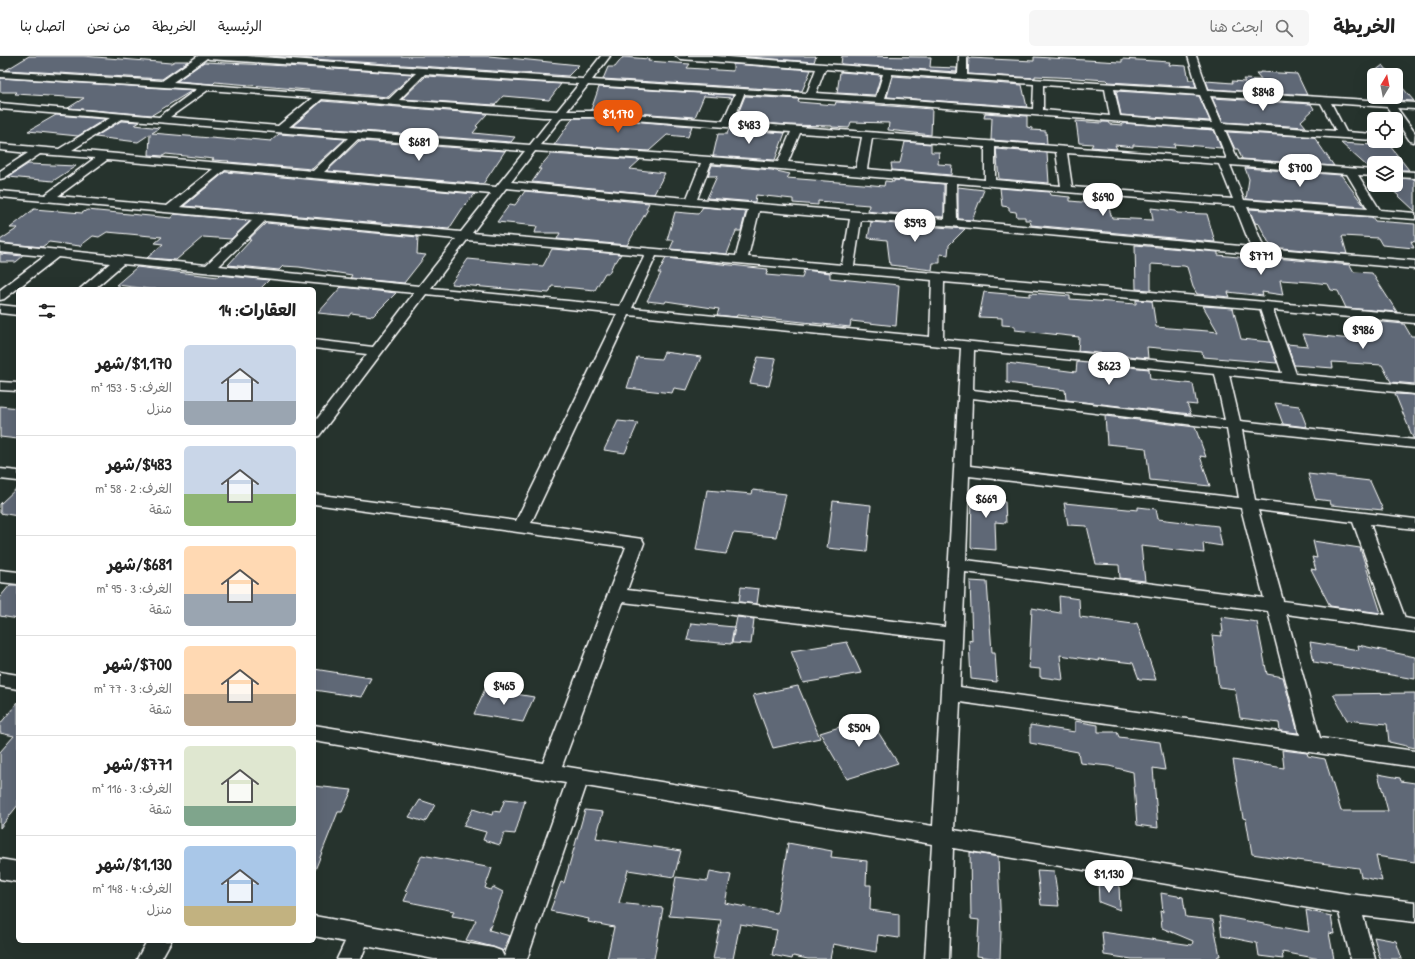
<!DOCTYPE html>
<html lang="ar">
<head>
<meta charset="utf-8">
<style>
	body { margin:0; font-family:"Patrick Hand","Playpen Sans Arabic",sans-serif; background:#f6f6f6; color:#222; direction:rtl; height:100vh; display:flex; flex-direction:column; font-size:15px; white-space:nowrap }
	* { box-sizing:border-box; margin:0 }
	p { font-size:13px; color:#767676 }
	.icon { flex:none; width:22px; height:22px; fill:none; stroke:currentColor; stroke-width:2; stroke-linecap:round; stroke-linejoin:round }
	.map { position:relative; flex:1; overflow:hidden; direction:ltr }
	.panel { position:absolute; left:16px; top:231px; width:300px; height:656px; display:flex; flex-direction:column; background:#fff; border-radius:6px; box-shadow:0 4px 16px #0002; direction:rtl }
	.panel>* { flex:none }
	.needle { width:26px; rotate:10deg }
	.controls { position:absolute; left:1367px; top:12px; display:grid; gap:8px }
	.controls a { display:grid; place-items:center; width:36px; height:36px; border-radius:6px; background:#fff; box-shadow:0 4px 16px #0002; font-size:20px }
	.price { position:absolute; translate:-50% -34px; padding:0 9px; border-radius:14px; background:#fff; color:#222; font-size:13px; line-height:26px; filter:drop-shadow(0 1px 2px #0008) }
	.price::after { content:''; position:absolute; left:50%; top:24px; width:12px; height:9px; margin-left:-6px; background:inherit; clip-path:polygon(0 0,100% 0,50% 100%) }
	.price.selected { background:#ea580c; color:#fff }
	ul { padding:0; list-style:none }
	li { display:flex; align-items:center; gap:12px; height:100px; padding:0 20px }
	li+li { border-top:1px solid #e0e0e0 }
	li span { display:grid; place-items:center; flex:none; width:112px; height:80px; border-radius:6px; color:#555 }
	li>.icon { margin-inline-start:auto }
	span .icon { width:48px; height:48px; fill:#fffc; stroke-width:1 }
	li b { font-size:17px }
	h2 { display:flex; justify-content:space-between; align-items:center; height:48px; padding:0 20px; font-size:17px }
	header { display:flex; align-items:center; gap:24px; box-sizing:border-box; height:56px; padding:0 20px; background:#fff; border-bottom:1px solid #e0e0e0 }
	header strong { font-size:19px }
	nav { display:flex; gap:22px; margin-inline-start:auto; font-size:14px }
	.search { width:280px; height:36px; background:#f6f6f6; display:flex; align-items:center; gap:10px; box-sizing:border-box; padding:0 14px; border-radius:6px; color:#767676; font-size:15px }
	.map>svg:first-child { display:block }
	.building { fill:#5f6876; stroke:#fff }
	.lines { fill:none; stroke-linecap:round; stroke-linejoin:round }
	.street-casing { stroke:#fff; stroke-width:3 }
	.street { fill:#26332d; fill-rule:evenodd }
</style>
</head>
<body>
<header>
<strong>الخريطة</strong>
<div class="search"><svg class="icon" aria-label="search" viewBox="0 0 24 24"><circle cx="10" cy="10" r="6"/><path d="M15 15l6 6"/></svg>ابحث هنا</div>
<nav><a>الرئيسية</a><a>الخريطة</a><a>من نحن</a><a>اتصل بنا</a></nav>
</header>
<div class="map">
<svg width="1415" height="903" viewBox="0 0 1415 903">
	<rect width="100%" height="100%" fill="#26332d"/>
	<filter id="ink" filterUnits="userSpaceOnUse"><feTurbulence type="fractalNoise" baseFrequency=".025" numOctaves="2"/><feDisplacementMap in="SourceGraphic" scale="8" xChannelSelector="R" yChannelSelector="G"/><feConvolveMatrix kernelMatrix="1 2 1 2 8 2 1 2 1" color-interpolation-filters="sRGB"/></filter>
	<g filter="url(#ink)">
		<g class="building">
			<polygon points="29,0 83,0 171,7 175,5 188,5 162,23 6,14"/>
			<polygon points="269,0 489,0 579,9 568,20"/>
			<polygon points="735,0 816,0 814,6"/>
			<polygon points="842,0 931,1 930,11 957,12 957,16 841,8"/>
			<polygon points="623,1 649,3 648,5 690,8 687,12 733,15 733,8 811,14 802,35 603,23 608,11 615,11"/>
			<polygon points="1034,1 1120,6 1122,6 1122,3 1170,6 1169,9 1186,10 1189,24 1194,24 1196,31 1109,26 1107,24 1076,22 1035,20 1035,22 968,18 969,2 1034,5"/>
			<polygon points="204,6 269,9 413,18 388,41 215,26 213,28 177,25"/>
			<polygon points="1383,9 1391,19 1378,19 1375,15"/>
			<polygon points="840,16 881,19 875,39 837,37"/>
			<polygon points="1260,16 1297,18 1307,39 1209,33 1206,25 1233,27 1232,25 1245,26 1243,23 1262,24 1256,17 1260,17"/>
			<polygon points="426,20 561,28 549,44 503,40 495,49 402,43"/>
			<polygon points="893,20 1022,29 1027,51 887,41"/>
			<polygon points="0,22 193,34 152,59 68,52 84,42 15,38 17,36 0,36"/>
			<polygon points="1396,24 1414,45 1393,44 1391,41 1396,41"/>
			<polygon points="599,31 733,39 732,42 704,40 695,61 591,54"/>
			<polygon points="1116,35 1199,40 1210,65 1121,59"/>
			<polygon points="745,40 799,43 798,46 835,49 836,46 932,53 931,79 888,74 889,67 851,66 849,72 832,71 832,70 789,69 735,65"/>
			<polygon points="1212,42 1311,48 1314,53 1301,65 1306,71 1223,66"/>
			<polygon points="322,45 487,58 476,70 478,71 473,77 515,81 511,86 293,70"/>
			<polygon points="985,57 1027,60 1027,71 1032,72 1032,74 1046,75 1047,88 991,84 992,62 984,62"/>
			<polygon points="56,59 105,63 78,80 28,75"/>
			<polygon points="573,62 594,62 692,70 688,81 667,79 649,95 554,89"/>
			<polygon points="121,65 140,66 135,69 160,72 152,77 234,84 237,82 271,85 279,78 345,83 312,113 228,106 229,105 212,104 214,103 166,98 163,100 149,99 150,78 138,86 95,81"/>
			<polygon points="1076,65 1102,67 1102,66 1108,66 1109,68 1123,69 1122,67 1214,74 1221,92 1174,88 1175,92 1133,89 1133,91 1115,89 1117,93 1091,91 1093,88 1079,87"/>
			<polygon points="729,73 785,77 775,104 713,100 718,78 727,78"/>
			<polygon points="1227,76 1314,81 1334,110 1242,103 1238,93 1235,93"/>
			<polygon points="359,85 505,95 483,128 327,115"/>
			<polygon points="905,86 931,88 931,96 939,96 938,108 952,109 951,119 892,114 891,107 900,107"/>
			<polygon points="1341,87 1390,90 1409,114 1396,114 1396,107 1374,107 1374,112 1369,112"/>
			<polygon points="996,93 1047,97 1049,127 999,123"/>
			<polygon points="551,98 640,104 630,113 665,117 654,138 532,126 541,113 538,113"/>
			<polygon points="28,108 76,110 53,125 8,121"/>
			<polygon points="712,109 772,114 790,118 787,122 863,128 884,130 885,125 894,126 894,124 944,128 944,161 874,156 868,155 869,149 818,145 818,149 793,147 793,143 756,139 755,146 707,142 717,120 708,120"/>
			<polygon points="1245,112 1341,119 1365,151 1246,143 1249,123"/>
			<polygon points="225,116 475,138 464,150 449,173 184,150"/>
			<polygon points="1396,122 1415,123 1415,155 1387,129 1396,129"/>
			<polygon points="958,131 984,134 972,164 958,163"/>
			<polygon points="1000,132 1049,136 1050,139 1070,141 1070,145 1092,147 1092,151 1109,152 1112,162 1153,164 1151,152 1176,155 1177,157 1207,158 1215,186 1031,169 1030,164 1025,164 1025,161 1017,161 1016,156 1009,155 1009,151 1002,150"/>
			<polygon points="525,135 649,147 646,153 648,153 627,189 557,183 560,177 535,177 537,170 497,166 510,148 515,149"/>
			<polygon points="703,151 746,155 741,175 736,175 727,198 670,193 674,184 667,184 675,156 698,158"/>
			<polygon points="34,153 82,157 87,154 171,162 174,158 250,165 231,183 203,181 176,204 147,202 163,188 155,187 162,181 107,176 99,181 93,180 80,190 49,186 42,191 0,187 0,184 18,172 10,172"/>
			<polygon points="1249,153 1372,161 1375,165 1415,168 1415,186 1411,185 1414,192 1382,189 1378,182 1342,180 1347,198 1271,191 1259,168 1255,167"/>
			<polygon points="871,166 951,172 965,173 949,189 948,199 940,198 940,207 933,207 932,214 890,209 887,184 868,182"/>
			<polygon points="266,167 418,181 417,198 426,199 404,227 350,222 352,219 299,211 283,210 279,214 228,209 251,184 248,184"/>
			<polygon points="1135,189 1218,196 1218,199 1278,205 1276,202 1350,209 1354,216 1372,217 1397,256 1346,252 1338,235 1331,234 1328,228 1311,226 1280,224 1283,239 1262,236 1263,240 1228,236 1230,241 1197,238 1193,231 1187,211 1184,210 1151,208 1151,234 1136,233"/>
			<polygon points="552,193 621,198 616,206 614,206 609,217 605,217 595,234 552,230 549,237 451,228 468,203 543,210"/>
			<polygon points="0,198 23,200 16,206 0,206"/>
			<polygon points="666,202 768,213 766,219 802,222 804,214 830,217 830,222 899,229 896,270 851,265 850,271 737,259 736,261 717,259 719,253 666,245 665,247 647,245 661,217 658,217"/>
			<polygon points="137,211 218,221 219,219 269,224 260,233 150,233 116,229"/>
			<polygon points="341,231 396,237 373,260 351,257 349,260 318,257"/>
			<polygon points="984,236 1030,240 1030,237 1046,238 1070,240 1070,243 1136,248 1136,244 1152,245 1156,271 1208,275 1218,276 1203,250 1233,252 1241,283 1270,286 1277,307 1203,301 1202,296 1147,291 1148,302 1078,295 1079,281 1015,274 1015,270 1002,269 1002,262 979,261"/>
			<polygon points="1352,263 1404,268 1411,280 1415,280 1415,328 1391,326 1382,309 1332,306 1333,312 1294,309 1287,288 1308,290 1303,278 1351,283 1347,274 1359,275"/>
			<polygon points="664,296 701,301 687,334 674,332 672,337 627,332 637,301 661,303"/>
			<polygon points="758,301 776,303 769,330 750,327"/>
			<polygon points="1077,306 1149,313 1150,323 1193,328 1197,349 1187,348 1191,358 1066,344 1065,334 1007,327 1007,307 1076,316"/>
			<polygon points="1395,338 1415,339 1415,382 1413,382"/>
			<polygon points="1275,347 1299,350 1307,371 1283,368"/>
			<polygon points="0,350 18,352 18,383 0,381"/>
			<polygon points="1105,360 1195,371 1206,401 1200,400 1210,430 1150,424 1146,392 1107,388"/>
			<polygon points="618,365 638,367 625,397 604,394"/>
			<polygon points="1308,418 1370,425 1383,454 1331,449 1330,445 1315,443"/>
			<polygon points="18,431 18,460 0,457 0,448"/>
			<polygon points="972,433 994,435 995,445 1005,446 1006,467 995,466 996,494 971,492"/>
			<polygon points="707,434 752,438 753,434 786,438 776,481 733,477 726,498 696,494"/>
			<polygon points="833,445 871,449 867,496 827,492"/>
			<polygon points="1064,447 1138,454 1138,451 1156,453 1158,463 1218,470 1222,490 1203,487 1204,497 1141,490 1145,525 1120,522 1119,509 1096,508 1087,470 1068,469"/>
			<polygon points="1313,485 1360,492 1381,557 1330,550 1311,513 1316,514 1312,501 1317,502"/>
			<polygon points="970,525 987,526 992,596 995,596 997,626 971,623 969,584 972,585"/>
			<polygon points="10,529 18,529 18,563 0,560 0,541"/>
			<polygon points="741,531 759,533 757,548 739,546"/>
			<polygon points="1059,540 1079,543 1080,561 1133,568 1137,567 1156,624 1139,623 1133,607 1098,603 1099,605 1060,599 1063,624 1040,621 1040,613 1029,612 1032,552 1060,557"/>
			<polygon points="737,561 754,563 751,588 732,587"/>
			<polygon points="1221,561 1257,566 1267,618 1283,621 1298,677 1280,675 1279,667 1240,662 1235,633 1219,631 1212,579 1222,580 1221,576 1223,576"/>
			<polygon points="691,567 734,571 731,588 687,584"/>
			<polygon points="847,586 861,617 803,627 791,595"/>
			<polygon points="1310,586 1359,594 1358,589 1415,601 1415,623 1314,606"/>
			<polygon points="314,613 371,622 361,641 314,634"/>
			<polygon points="798,630 820,682 773,692 753,639"/>
			<polygon points="485,633 534,641 523,666 474,658"/>
			<polygon points="1415,637 1415,692 1389,686 1387,668 1347,664 1333,638"/>
			<polygon points="18,646 18,749 0,772 0,696 14,680 0,677 0,668"/>
			<polygon points="869,662 898,707 847,723 820,677"/>
			<polygon points="1075,665 1098,669 1098,676 1117,676 1119,681 1160,686 1165,714 1153,712 1158,772 1137,769 1133,716 1109,710 1080,707 1078,696 1030,687 1030,669 1075,676"/>
			<polygon points="1282,694 1307,697 1308,700 1325,703 1341,755 1388,755 1378,718 1400,722 1401,725 1415,727 1415,806 1376,800 1382,825 1361,821 1359,812 1297,804 1297,805 1252,798 1246,763 1243,762 1233,704 1284,712"/>
			<polygon points="314,730 352,734 342,756 338,756 315,814 314,814"/>
			<polygon points="505,743 525,745 515,778 504,777 500,789 483,784 486,776 463,770 473,753 492,759 493,755 500,756"/>
			<polygon points="420,744 435,749 425,766 409,761"/>
			<polygon points="585,754 603,756 596,782 681,795 674,821 628,814 619,847 663,852 654,903 607,903 614,871 588,866 589,863 550,855 561,826 564,827"/>
			<polygon points="788,787 832,795 831,801 867,805 866,829 871,829 870,854 899,858 899,882 878,879 876,896 833,888 830,903 808,903 793,900 792,903 772,899 777,874 740,868 733,903 713,903 721,864 669,860 676,821 708,825 710,815 731,819 725,847 777,857"/>
			<polygon points="970,796 998,801 1001,876 1000,903 977,900 979,864 971,863"/>
			<polygon points="422,799 492,812 485,832 491,834 493,831 503,836 489,874 510,880 503,895 493,891 466,884 476,864 452,860 454,855 404,845 408,836 405,835"/>
			<polygon points="1037,814 1054,815 1059,850 1041,849"/>
			<polygon points="1098,823 1119,828 1120,854 1099,846"/>
			<polygon points="1161,837 1183,841 1186,861 1213,864 1220,900 1218,900 1217,903 1132,903 1104,899 1102,876 1192,889 1193,885 1162,872 1160,855 1163,856"/>
			<polygon points="1306,854 1331,860 1334,878 1329,877 1334,903 1320,903 1282,896 1283,903 1259,900 1257,887 1222,880 1219,860 1309,876"/>
			<polygon points="1374,881 1396,885 1402,903 1380,903"/>
		</g>
		<g class="lines">
			<g class="street-casing">
				<g id="street">
					<path d="M198 0H247L583 23 601 0H610L592 24 807 37 816 13 680 3 676 0H715L958 18 959 0H967V19L1198 33 1188 0H1196L1208 34 1415 47V53L1397 52 1415 77 1414 86 1410 85 1387 51 1331 47 1346 76 1374 78V84L1225 74 1238 104 1374 114V120L1358 119 1380 154 1415 157V163L1247 151 1264 192 1415 205V213L951 170 861 164 854 210 1415 259V267L1273 254 1296 318 1415 330V338L1229 319 1240 365 1415 384V392L1242 374 1255 444 1415 463V473L1370 468 1405 562 1415 564V576L1286 558 1320 682 1415 695V711L960 646 954 774 1348 838 1415 846V866L1363 860 1375 903H1351L1339 857 953 792 949 903H925L932 788 586 730 527 903H434L366 890 361 903H337L345 886 314 880V860L493 892 501 895 504 901 566 727 314 685V669L543 707 626 491 314 448V438L516 465 617 258 426 238 319 380 314 381V367L367 298 314 292V284L373 291 414 237 123 208 94 233H80L110 207 58 201 4 243 0 244V234L45 200 0 196V188L206 209 253 164 0 141V135L45 139 95 102 40 98 4 122 0 123V115L28 97 0 94V88L59 93 110 62 0 53V47L159 61 197 33 0 21V15L162 25ZM207 2 209 3 416 17 389 43 173 26ZM825 13 883 18 876 41 816 37ZM425 18 579 28 557 55 399 44ZM892 18 1034 28 1033 53 885 42ZM588 29 735 38 723 65 594 55H567ZM1043 29 1105 33 1110 60 1043 54ZM1114 33 1200 39 1212 67 1120 60ZM208 34 312 42 278 70 170 61ZM744 38 880 47 1215 73 1227 103 733 66ZM1210 40 1321 47 1336 75 1222 67ZM322 43 543 61H552L530 89 289 71ZM562 61H594L791 76 778 106 540 89ZM121 63 348 82 313 115 72 94ZM800 77 862 81 856 112 788 106ZM872 82 985 91V124L867 113ZM358 83 525 95 496 131 324 116ZM995 91 1056 96 1061 130 995 124ZM535 95 701 107 687 142 511 126ZM1067 97 1219 108 1233 143 1072 131ZM107 104 213 113 167 150 58 140ZM711 107 946 127 945 163 697 143ZM1230 109 1347 118 1368 153 1244 144ZM225 114 491 138 461 176 180 151ZM956 127 1235 150 1251 191 957 164ZM506 132 748 154 736 200 472 177ZM759 155 850 163 842 209 748 201ZM265 165 456 183 419 230 219 210ZM467 184 645 199 620 250 431 232ZM656 200 932 224 930 281 632 252ZM944 226 1260 253 1282 317 943 283ZM629 259 961 292 945 571 627 534 644 487 642 483 531 467ZM974 294 1215 318 1225 364 973 334ZM972 342 1227 373 1239 442 970 410ZM969 420 1241 452 1264 542 966 504ZM1258 454 1353 466 1386 559 1283 545ZM965 516 1268 555 1300 679 960 631ZM623 546 944 584 933 770 562 710Z"/>
					<polygon points="1396,115 1415,116 1415,122 1396,121"/>
					<polygon points="0,249 18,251 18,259 0,257"/>
					<polygon points="0,326 18,327 18,335 0,334"/>
					<polygon points="0,413 18,415 18,425 0,423"/>
					<polygon points="0,514 18,516 18,528 0,526"/>
					<polygon points="0,616 18,619 18,633 0,630"/>
					<polygon points="0,803 18,806 18,826 0,823"/>
					<polygon points="147,885 171,885 161,903 137,903"/>
				</g>
			</g>
			<use href="#street" class="street"/>
		</g>
	</g>
</svg>
<div class="controls">
<a><svg class="needle" viewBox="-14 -14 28 28"><path d="M0-13l5 13h-10z" fill="#e53935"/><path d="M0 13l5-13h-10z" fill="#767676"/></svg></a>
<a><svg class="icon" aria-label="locate" viewBox="0 0 24 24"><circle cx="12" cy="12" r="6"/><path d="M12 2v4M12 18v4M2 12h4M18 12h4"/></svg></a>
<a><svg class="icon" aria-label="layers" viewBox="0 0 24 24"><path d="M12 4l9 5-9 5-9-5zM3 14l9 5 9-5"/></svg></a>
</div>
<b class="price" style="left:1263px;top:56px">$848</b>
<b class="price selected" style="left:618px;top:78px">$1,170</b>
<b class="price" style="left:749px;top:89px">$483</b>
<b class="price" style="left:419px;top:106px">$681</b>
<b class="price" style="left:1300px;top:132px">$700</b>
<b class="price" style="left:1103px;top:161px">$690</b>
<b class="price" style="left:915px;top:187px">$593</b>
<b class="price" style="left:1261px;top:220px">$771</b>
<b class="price" style="left:1363px;top:294px">$986</b>
<b class="price" style="left:1109px;top:330px">$623</b>
<b class="price" style="left:986px;top:463px">$669</b>
<b class="price" style="left:504px;top:650px">$465</b>
<b class="price" style="left:859px;top:692px">$504</b>
<b class="price" style="left:1109px;top:838px">$1,130</b>
<section class="panel">
<h2>العقارات: 14<svg class="icon" aria-label="filters" viewBox="0 0 24 24"><path d="M4 7h16M4 17h16"/><circle cx="9" cy="7" r="2"/><circle cx="15" cy="17" r="2"/></svg></h2>
<ul>
<li><span style="background:linear-gradient(#c9d6e8 70%,#9aa5b1 0)"><svg class="icon" aria-label="home" viewBox="0 0 24 24"><path d="M3 11l9-7 9 7M6 9v11h12V9"/></svg></span><div><b>$1,170/شهر</b><p>الغرف: 5 · 153 m²</p><p>منزل</p></div></li>
<li><span style="background:linear-gradient(#c9d6e8 60%,#8fb573 0)"><svg class="icon" aria-label="home" viewBox="0 0 24 24"><path d="M3 11l9-7 9 7M6 9v11h12V9"/></svg></span><div><b>$483/شهر</b><p>الغرف: 2 · 58 m²</p><p>شقة</p></div></li>
<li><span style="background:linear-gradient(#ffd9b3 60%,#9aa5b1 0)"><svg class="icon" aria-label="home" viewBox="0 0 24 24"><path d="M3 11l9-7 9 7M6 9v11h12V9"/></svg></span><div><b>$681/شهر</b><p>الغرف: 3 · 95 m²</p><p>شقة</p></div></li>
<li><span style="background:linear-gradient(#ffd9b3 60%,#b9a48a 0)"><svg class="icon" aria-label="home" viewBox="0 0 24 24"><path d="M3 11l9-7 9 7M6 9v11h12V9"/></svg></span><div><b>$700/شهر</b><p>الغرف: 3 · 77 m²</p><p>شقة</p></div></li>
<li><span style="background:linear-gradient(#dfe7d0 75%,#7fa58c 0)"><svg class="icon" aria-label="home" viewBox="0 0 24 24"><path d="M3 11l9-7 9 7M6 9v11h12V9"/></svg></span><div><b>$771/شهر</b><p>الغرف: 3 · 116 m²</p><p>شقة</p></div></li>
<li><span style="background:linear-gradient(#a9c7e8 75%,#c2b280 0)"><svg class="icon" aria-label="home" viewBox="0 0 24 24"><path d="M3 11l9-7 9 7M6 9v11h12V9"/></svg></span><div><b>$1,130/شهر</b><p>الغرف: 4 · 148 m²</p><p>منزل</p></div></li>
</ul>
</section>
</div>
</body>
</html>
